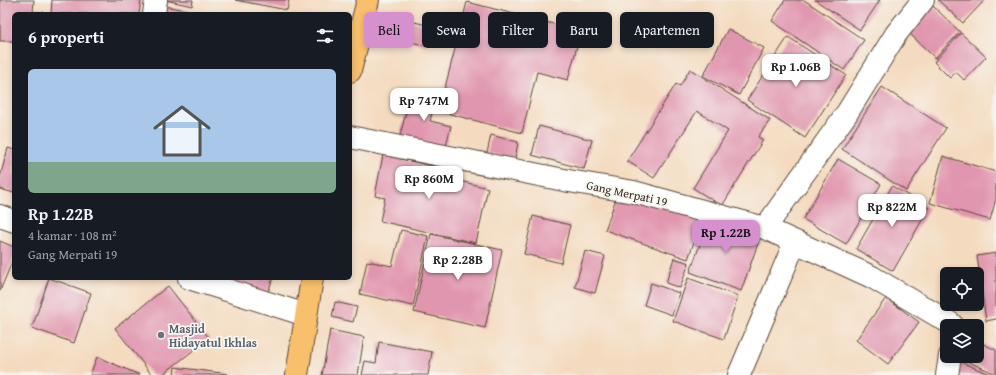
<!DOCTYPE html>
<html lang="id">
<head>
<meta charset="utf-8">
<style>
	body { margin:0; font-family:"Gentium Book Plus",serif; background:#20242c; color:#f1f3f6; height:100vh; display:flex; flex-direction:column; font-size:15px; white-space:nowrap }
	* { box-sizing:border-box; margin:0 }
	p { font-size:13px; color:#9ea1a6 }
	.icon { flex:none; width:22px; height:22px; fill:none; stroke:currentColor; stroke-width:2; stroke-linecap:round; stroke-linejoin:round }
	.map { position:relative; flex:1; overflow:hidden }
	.drawer { position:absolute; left:12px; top:12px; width:340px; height:268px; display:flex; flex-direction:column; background:#171b24; border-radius:6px; box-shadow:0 2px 6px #0003 }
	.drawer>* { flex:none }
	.guide { position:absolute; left:364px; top:12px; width:380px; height:36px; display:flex; gap:8px }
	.buttons { position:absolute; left:940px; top:267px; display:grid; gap:8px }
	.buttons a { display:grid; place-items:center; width:44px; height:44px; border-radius:6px; background:#171b24; box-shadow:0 2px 6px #0003; font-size:20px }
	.price { position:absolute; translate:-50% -34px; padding:0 9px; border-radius:8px; background:#fff; color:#222; font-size:13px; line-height:26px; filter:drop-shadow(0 1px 2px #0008) }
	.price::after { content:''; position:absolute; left:50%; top:24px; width:12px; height:9px; margin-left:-6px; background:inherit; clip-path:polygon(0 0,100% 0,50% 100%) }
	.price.on { background:#d690ce; color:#111 }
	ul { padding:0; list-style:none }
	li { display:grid; align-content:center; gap:8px; height:212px; padding:0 16px }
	li span { display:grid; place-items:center; height:124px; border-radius:6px; color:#555 }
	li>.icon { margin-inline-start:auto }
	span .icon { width:72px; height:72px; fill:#fffc; stroke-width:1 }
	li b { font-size:17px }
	h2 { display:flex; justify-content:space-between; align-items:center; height:48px; padding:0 16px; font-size:17px }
	.tag { padding:0 14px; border-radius:6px; background:#171b24; box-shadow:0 2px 6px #0003; font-size:14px; line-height:36px }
	.tag.on { background:#d690ce; color:#111 }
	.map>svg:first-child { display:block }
	.building { fill:#e196af }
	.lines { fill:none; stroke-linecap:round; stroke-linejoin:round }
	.minor-casing { stroke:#574536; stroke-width:24 }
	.major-casing { stroke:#574536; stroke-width:24 }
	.minor { stroke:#fff; stroke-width:22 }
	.major { stroke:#f8bf6c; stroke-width:22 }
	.worship-dot { fill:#6b7280; stroke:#f6f6f2; stroke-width:1.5 }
	.labels { text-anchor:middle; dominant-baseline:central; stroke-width:3.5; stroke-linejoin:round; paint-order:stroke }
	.street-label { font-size:12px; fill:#3b2a1e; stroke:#f6f6f2 }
	.worship-label { font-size:12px; font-weight:bold; fill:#5b616d; stroke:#f6f6f2; text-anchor:start }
</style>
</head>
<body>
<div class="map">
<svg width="996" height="375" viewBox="0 0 996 375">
	<rect width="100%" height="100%" fill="#f6f6f2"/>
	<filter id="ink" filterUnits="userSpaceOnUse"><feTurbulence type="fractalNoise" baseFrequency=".025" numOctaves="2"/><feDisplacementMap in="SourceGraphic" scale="8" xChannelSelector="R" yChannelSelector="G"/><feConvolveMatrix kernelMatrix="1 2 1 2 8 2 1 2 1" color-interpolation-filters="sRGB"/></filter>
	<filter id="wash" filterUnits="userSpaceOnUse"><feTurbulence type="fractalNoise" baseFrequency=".012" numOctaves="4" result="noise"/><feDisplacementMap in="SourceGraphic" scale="16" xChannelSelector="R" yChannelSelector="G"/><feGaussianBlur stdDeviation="0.9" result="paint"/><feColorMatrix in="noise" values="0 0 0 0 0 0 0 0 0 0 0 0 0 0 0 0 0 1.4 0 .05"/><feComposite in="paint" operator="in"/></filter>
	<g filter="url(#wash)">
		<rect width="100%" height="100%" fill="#f4dbbf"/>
		<g id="blocks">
			<g class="building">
				<polygon points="0,0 34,0 33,12 44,12 44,14 14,14 14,41 0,41"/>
				<polygon points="52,0 141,0 139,14 51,14"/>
				<polygon points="165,0 193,0 192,6"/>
				<polygon points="235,0 289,0 287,10"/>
				<polygon points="785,0 804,0 864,40 844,70 772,21"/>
				<polygon points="815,0 880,0 860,30"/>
				<polygon points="938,0 985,0 963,23"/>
				<polygon points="467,2 581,31 568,80 537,72 522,133 439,111"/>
				<polygon points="931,4 960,32 935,58 906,30"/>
				<polygon points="163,6 203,13 203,14 161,14"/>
				<polygon points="406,20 431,26 426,46 401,39"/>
				<polygon points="728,29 764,48 739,95 703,76"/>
				<polygon points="961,33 986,57 964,80 956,72 950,78 934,62"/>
				<polygon points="788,37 846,75 805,138 747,100"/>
				<polygon points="690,69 770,120 758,137 763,140 722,206 693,188 728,131 697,111 654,178 627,161 676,84 680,86"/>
				<polygon points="882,87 946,128 906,191 842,149"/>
				<polygon points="411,92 436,98 430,121 451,126 445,149 400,136"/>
				<polygon points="539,126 592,140 584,169 532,155"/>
				<polygon points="491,135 518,142 515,159 487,153"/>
				<polygon points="8,148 14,150 14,193 0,189 0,177"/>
				<polygon points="383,155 432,166 431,174 488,188 476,243 380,221 385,198 375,196"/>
				<polygon points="943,156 996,172 996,199 990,220 930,203"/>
				<polygon points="838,159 881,184 846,244 803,219"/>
				<polygon points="892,186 929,208 893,271 856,249"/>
				<polygon points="619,190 702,219 688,259 605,230"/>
				<polygon points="533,216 570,225 561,263 524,254"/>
				<polygon points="710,217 761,235 741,291 690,272"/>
				<polygon points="401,230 428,236 413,306 360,294 367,261 392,266"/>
				<polygon points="431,234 502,250 485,328 414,312"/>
				<polygon points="0,241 14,247 14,257 0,291"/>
				<polygon points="585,251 605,256 595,293 575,287"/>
				<polygon points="996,253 996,319 986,321 977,256"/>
				<polygon points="674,258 689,263 680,288 666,283"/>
				<polygon points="49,278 91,293 74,343 32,328"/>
				<polygon points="219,278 273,278 267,295"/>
				<polygon points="688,278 738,296 724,339 673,321"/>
				<polygon points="651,283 679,293 672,315 644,305"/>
				<polygon points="168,286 209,338 162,375 152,375 115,328"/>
				<polygon points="886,298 919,322 888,364 856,340"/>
				<polygon points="335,302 357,307 353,322 332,317"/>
				<polygon points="330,330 364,337 358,375 322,375"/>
				<polygon points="977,341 996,350 996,374 962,359 963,356 977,356"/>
				<polygon points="379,342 432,352 428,375 362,375 365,361 376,363"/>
				<polygon points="97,357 140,375 90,375"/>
				<polygon points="961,362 991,375 955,375"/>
				<polygon points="175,367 228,374 228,375 174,375"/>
			</g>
		</g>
	</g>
	<g filter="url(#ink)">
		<use href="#blocks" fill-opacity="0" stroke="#574536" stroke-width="1"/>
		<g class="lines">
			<g class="minor-casing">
				<g id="minor">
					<polyline points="154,14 156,0"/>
					<polyline points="350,137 569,181 634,192 765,228 872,277 950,323 953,326"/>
					<polyline points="0,216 14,221"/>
					<polyline points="765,228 847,113 896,34 923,0"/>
					<polyline points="189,278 306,315"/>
					<polyline points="739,375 795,242"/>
					<polyline points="947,375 950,356"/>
				</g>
			</g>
			<g class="major-casing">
				<g id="major">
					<polyline points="350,71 368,0"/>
					<polyline points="297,375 312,278"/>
				</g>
			</g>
			<use href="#minor" class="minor"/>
			<use href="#major" class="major"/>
		</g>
	</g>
	<circle class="worship-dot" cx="161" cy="335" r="4"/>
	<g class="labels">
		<g class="street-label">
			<text transform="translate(627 193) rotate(12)">Gang Merpati 19</text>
		</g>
		<g class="worship-label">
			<text x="169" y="328">Masjid<tspan x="169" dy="14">Hidayatul Ikhlas</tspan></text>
		</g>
	</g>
</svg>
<div class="buttons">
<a><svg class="icon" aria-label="locate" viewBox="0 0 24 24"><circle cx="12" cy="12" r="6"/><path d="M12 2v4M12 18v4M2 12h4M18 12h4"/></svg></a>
<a><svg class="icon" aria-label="layers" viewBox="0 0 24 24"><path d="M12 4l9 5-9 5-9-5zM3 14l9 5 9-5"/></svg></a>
</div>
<b class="price" style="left:796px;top:88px">Rp 1.06B</b>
<b class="price" style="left:424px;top:122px">Rp 747M</b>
<b class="price" style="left:429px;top:200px">Rp 860M</b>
<b class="price" style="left:892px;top:228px">Rp 822M</b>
<b class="price on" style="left:726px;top:254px">Rp 1.22B</b>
<b class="price" style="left:458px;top:281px">Rp 2.28B</b>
<div class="guide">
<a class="tag on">Beli</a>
<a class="tag">Sewa</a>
<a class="tag">Filter</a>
<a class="tag">Baru</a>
<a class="tag">Apartemen</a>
</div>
<section class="drawer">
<h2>6 properti<svg class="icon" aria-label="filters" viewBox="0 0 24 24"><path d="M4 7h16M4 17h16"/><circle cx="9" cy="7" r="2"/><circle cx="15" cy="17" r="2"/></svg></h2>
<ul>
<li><span style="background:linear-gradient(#a9c7e8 75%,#7fa58c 0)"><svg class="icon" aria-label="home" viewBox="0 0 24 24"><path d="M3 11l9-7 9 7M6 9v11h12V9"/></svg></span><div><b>Rp 1.22B</b><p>4 kamar · 108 m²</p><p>Gang Merpati 19</p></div></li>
</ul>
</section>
</div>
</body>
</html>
